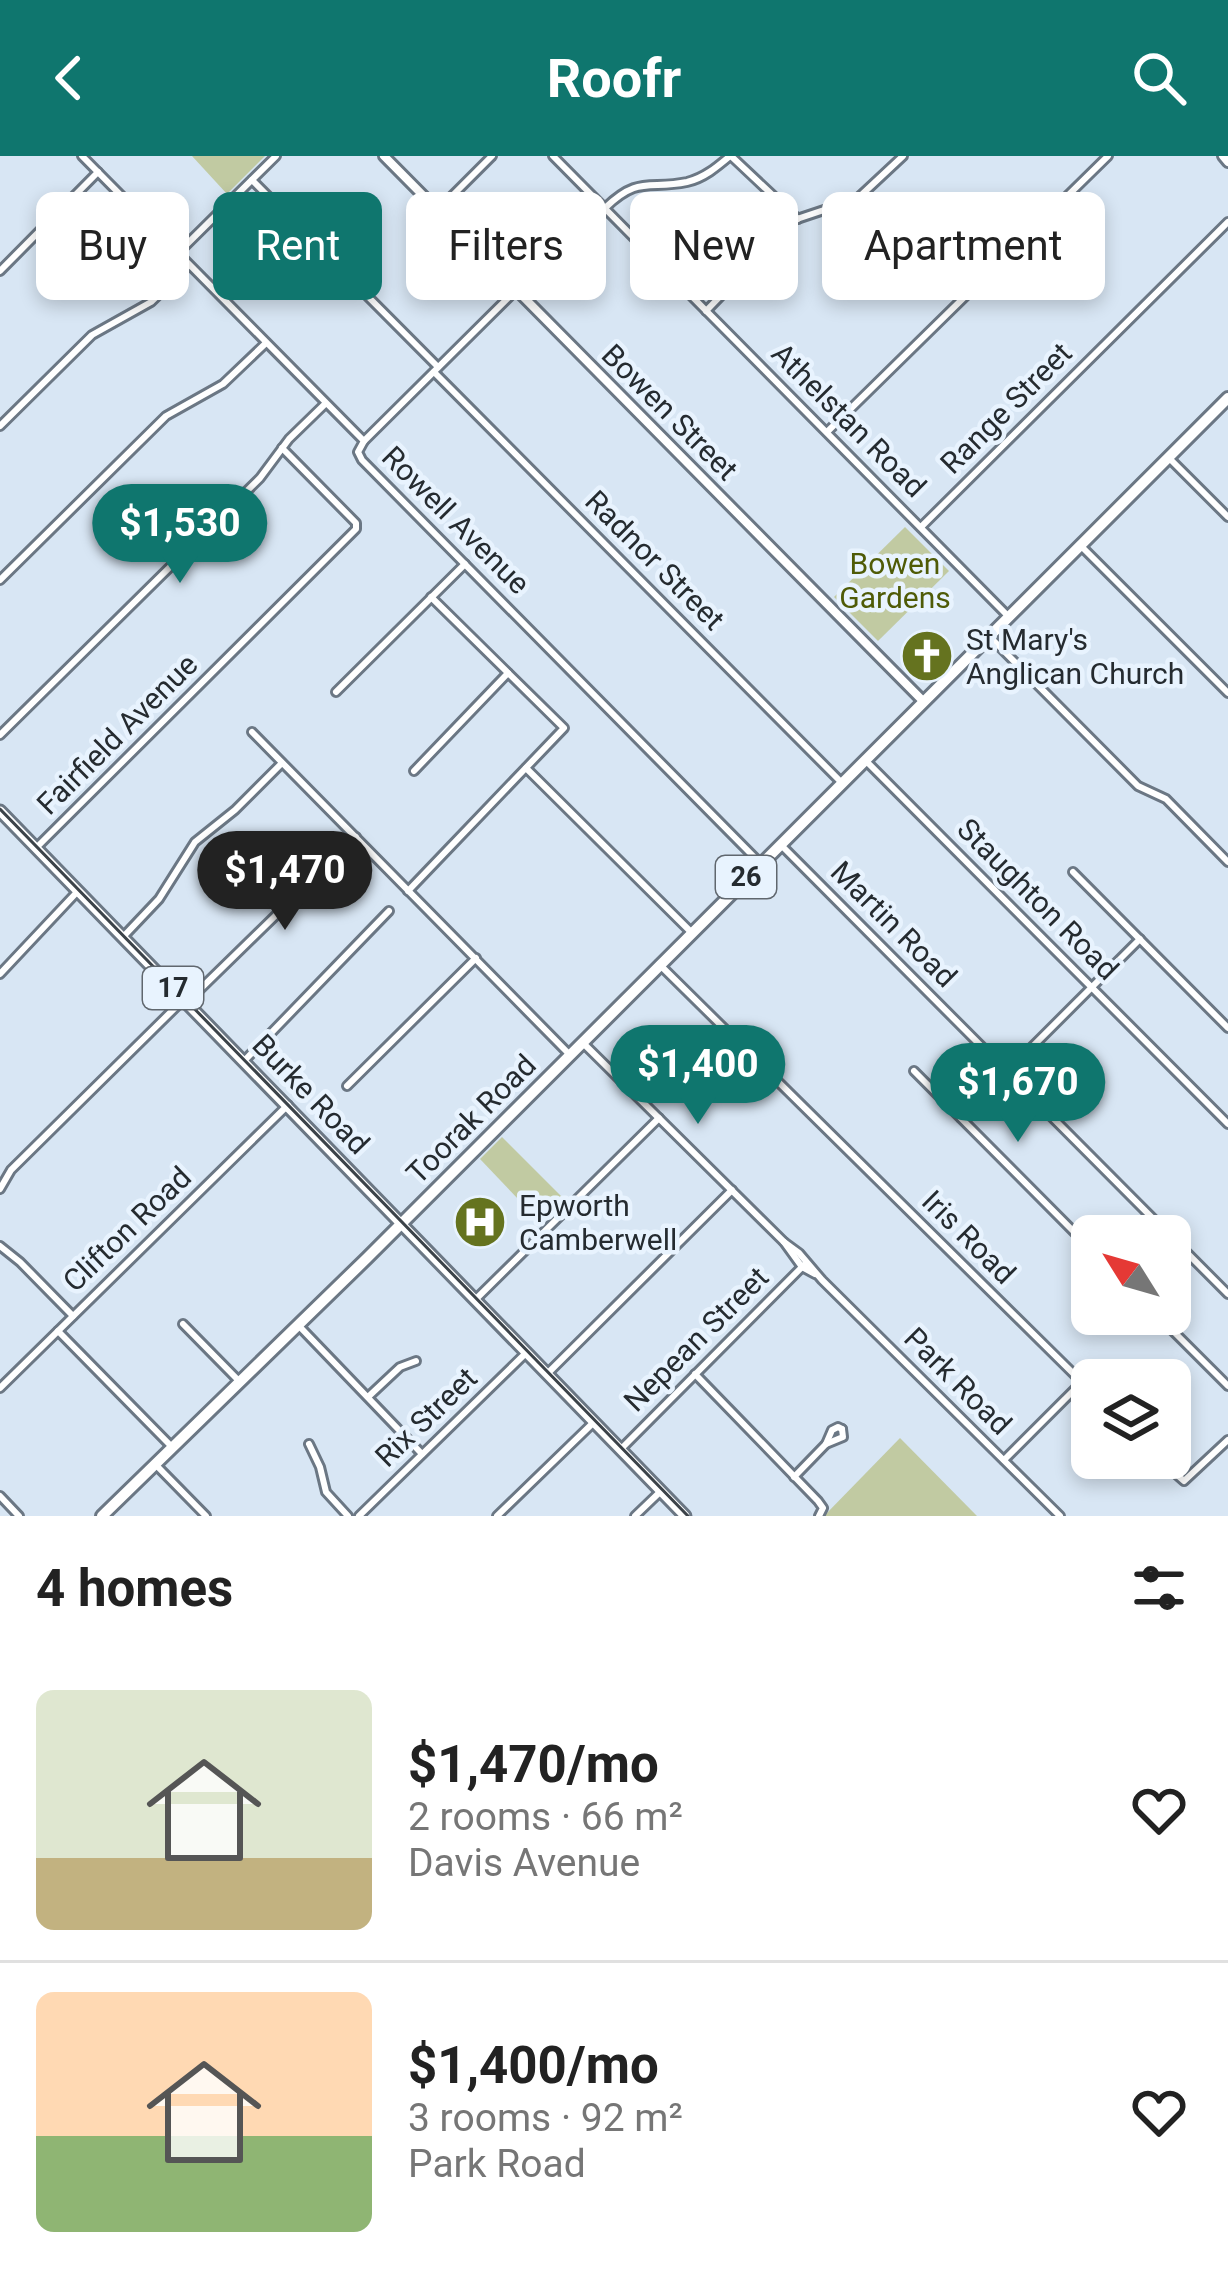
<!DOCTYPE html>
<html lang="en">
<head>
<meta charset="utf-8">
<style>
	body { margin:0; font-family:Roboto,sans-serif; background:#f6f6f6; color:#222; height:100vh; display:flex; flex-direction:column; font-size:45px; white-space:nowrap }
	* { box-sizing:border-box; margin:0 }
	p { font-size:39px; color:#767676 }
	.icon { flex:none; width:66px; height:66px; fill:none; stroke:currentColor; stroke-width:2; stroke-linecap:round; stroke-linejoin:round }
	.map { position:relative; height:1360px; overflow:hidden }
	.panel { display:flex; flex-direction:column; background:#fff; flex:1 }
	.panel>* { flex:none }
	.hud { position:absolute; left:36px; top:36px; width:1158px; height:108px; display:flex; gap:24px }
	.needle { width:78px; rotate:307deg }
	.tools { position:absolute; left:1071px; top:1059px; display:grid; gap:24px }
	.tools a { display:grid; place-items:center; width:120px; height:120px; border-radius:18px; background:#fff; box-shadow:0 6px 18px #0003; font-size:60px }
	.price { position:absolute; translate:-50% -102px; padding:0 27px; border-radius:42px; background:#0f766e; color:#fff; font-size:39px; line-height:78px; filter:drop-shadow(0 3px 6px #0008) }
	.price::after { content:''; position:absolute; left:50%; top:72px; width:36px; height:27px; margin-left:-18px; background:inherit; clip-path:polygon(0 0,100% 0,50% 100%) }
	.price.current { background:#222; color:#fff }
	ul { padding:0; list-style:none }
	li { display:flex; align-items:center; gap:36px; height:300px; padding:0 36px }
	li+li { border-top:3px solid #e0e0e0 }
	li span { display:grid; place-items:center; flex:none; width:336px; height:240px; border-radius:18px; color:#555 }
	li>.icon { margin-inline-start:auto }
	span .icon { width:144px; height:144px; fill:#fffc; stroke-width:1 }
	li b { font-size:51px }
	h2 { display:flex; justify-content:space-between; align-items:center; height:144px; padding:0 36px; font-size:51px }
	.pill { padding:0 42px; border-radius:18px; background:#fff; box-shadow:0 6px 18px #0003; font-size:42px; line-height:108px }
	.pill.current { background:#0f766e; color:#fff }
	header { display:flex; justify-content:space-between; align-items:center; height:156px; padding:0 36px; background:#0f766e; color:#fff; font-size:54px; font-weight:700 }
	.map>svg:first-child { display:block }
	.green { fill:#c1caa2 }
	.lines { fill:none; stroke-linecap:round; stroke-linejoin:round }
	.street-casing { stroke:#6b7784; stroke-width:12 }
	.secondary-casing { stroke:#6b7784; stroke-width:14 }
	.primary-casing { stroke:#6b7784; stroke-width:15 }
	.highway-casing { stroke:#6b7784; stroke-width:16 }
	.street { stroke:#fff; stroke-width:6 }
	.secondary { stroke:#fff; stroke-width:8 }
	.primary { stroke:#fff; stroke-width:9 }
	.highway { stroke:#fff; stroke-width:10 }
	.tram { stroke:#3c4349; stroke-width:3 }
	.labels { text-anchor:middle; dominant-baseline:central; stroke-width:9; stroke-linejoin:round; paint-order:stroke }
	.shield { fill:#e8f3fe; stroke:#60676e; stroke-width:3 }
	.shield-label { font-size:27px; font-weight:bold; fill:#252b30 }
	.street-label { font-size:30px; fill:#252b30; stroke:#e8f3fe }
	.park-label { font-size:30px; fill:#4f5b07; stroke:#e8f3fe }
	.poi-label { font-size:30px; fill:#252b30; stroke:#e8f3fe; text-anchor:start }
</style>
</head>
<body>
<header><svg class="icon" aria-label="back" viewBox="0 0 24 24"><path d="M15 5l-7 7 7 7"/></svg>Roofr<svg class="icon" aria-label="search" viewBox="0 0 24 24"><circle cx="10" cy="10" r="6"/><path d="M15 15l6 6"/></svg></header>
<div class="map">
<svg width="1228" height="1360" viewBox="0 0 1228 1360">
	<rect width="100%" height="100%" fill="#d8e6f4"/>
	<g class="green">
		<polygon points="192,0 265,0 227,38"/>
		<polygon points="905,371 949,415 878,485 834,441"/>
		<polygon points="502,981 565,1044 541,1067 480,1003"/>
		<polygon points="900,1282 977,1360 824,1360"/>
	</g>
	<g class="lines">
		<g class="street-casing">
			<g id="street">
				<polyline points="82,0 361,282 364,285 358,296 362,304 760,707"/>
				<polyline points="553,0 1008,460"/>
				<polyline points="731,0 798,63"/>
				<polyline points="252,24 438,211"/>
				<path d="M605 52C639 19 649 34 687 26 704 22 717 11 730 0"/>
				<polyline points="438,54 492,0"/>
				<polyline points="178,97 276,0"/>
				<polyline points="0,115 98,16"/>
				<polyline points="706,155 794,64 857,43 903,0"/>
				<polyline points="434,216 841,626"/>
				<polyline points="0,270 92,179 151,146 188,110"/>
				<polyline points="827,276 1108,0"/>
				<polyline points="364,285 516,134"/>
				<polyline points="1168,301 1228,361"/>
				<polyline points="921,371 1228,66"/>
				<polyline points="1082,391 1228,537"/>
				<polyline points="0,424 166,260 223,228 266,187"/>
				<polyline points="991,482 1138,630 1166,643 1228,706"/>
				<polyline points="336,536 465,408"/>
				<polyline points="252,576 570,899"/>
				<polyline points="0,579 260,322 289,283 325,248"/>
				<polyline points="867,606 1228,968"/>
				<polyline points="526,612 691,776"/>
				<polyline points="414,615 508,517"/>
				<polyline points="782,690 1228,1138"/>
				<polyline points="36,692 356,373 356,367 282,292"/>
				<polyline points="1073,716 1228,872"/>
				<polyline points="408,735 564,572 431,441"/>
				<polyline points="123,781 159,743 195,686 235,654 282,607"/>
				<polyline points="659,808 1092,1236"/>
				<polyline points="0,818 78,735"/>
				<polyline points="187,846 356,681"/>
				<polyline points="583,887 784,1086 802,1111 815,1118"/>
				<polyline points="244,905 389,755"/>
				<polyline points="914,915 1092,1094"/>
				<polyline points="347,930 476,802"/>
				<polyline points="961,962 1140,783"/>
				<polyline points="0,1033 11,1014 184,843"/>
				<polyline points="784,1086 799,1097 822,1124 1060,1360"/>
				<polyline points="0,1090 20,1106 73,1160"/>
				<polyline points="476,1143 659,962"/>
				<polyline points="1156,1158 1228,1230"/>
				<polyline points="183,1168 239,1225"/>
				<polyline points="300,1171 422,1298"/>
				<polyline points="58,1175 172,1291"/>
				<polyline points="548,1217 732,1034"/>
				<polyline points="695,1218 818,1345 823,1352 819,1360"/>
				<polyline points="0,1232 288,949"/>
				<polyline points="368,1241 400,1211 416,1205"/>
				<polyline points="309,1288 320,1311 326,1336 348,1360"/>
				<polyline points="826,1288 843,1281 842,1273"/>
				<polyline points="621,1293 804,1109"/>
				<polyline points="1158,1302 1184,1325 1228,1284"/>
				<polyline points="1004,1304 1082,1226"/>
				<polyline points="155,1308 206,1360"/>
				<polyline points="794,1321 826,1288 832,1274 838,1271 842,1273"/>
				<polyline points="0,1340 19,1360"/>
				<polyline points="359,1360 527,1196"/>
				<polyline points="497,1360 594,1266"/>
				<polyline points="635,1360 661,1335"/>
			</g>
		</g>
		<g class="secondary-casing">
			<g id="secondary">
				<polyline points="384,0 923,545"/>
				<polyline points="1223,0 1228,6"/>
			</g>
		</g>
		<g class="primary-casing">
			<polyline id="primary" points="0,655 685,1360"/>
		</g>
		<g class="highway-casing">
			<polyline id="highway" points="102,1360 367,1102 1228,242"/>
		</g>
		<use href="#street" class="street"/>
		<use href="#secondary" class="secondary"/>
		<use href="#primary" class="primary"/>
		<use href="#highway" class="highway"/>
		<polyline class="tram" points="0,653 688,1360"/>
	</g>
	<defs>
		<g id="church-disc" transform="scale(2.7)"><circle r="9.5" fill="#65731f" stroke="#e8f3fe"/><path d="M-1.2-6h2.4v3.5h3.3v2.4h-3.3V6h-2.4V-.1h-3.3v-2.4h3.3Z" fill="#fff"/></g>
		<g id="hospital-disc" transform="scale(2.7)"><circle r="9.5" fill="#65731f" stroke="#e8f3fe"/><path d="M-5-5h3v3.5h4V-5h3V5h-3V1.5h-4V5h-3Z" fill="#fff"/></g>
	</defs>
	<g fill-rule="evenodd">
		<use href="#church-disc" x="927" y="500"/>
		<use href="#hospital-disc" x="480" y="1066"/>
	</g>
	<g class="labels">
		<g class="shield">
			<rect x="716" y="700" width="60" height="42" rx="9"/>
			<rect x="143" y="811" width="60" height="42" rx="9"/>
		</g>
		<g class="shield-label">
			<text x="746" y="721">26</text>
			<text x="173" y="832">17</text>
		</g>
		<g class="street-label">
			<text transform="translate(1006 252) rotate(-45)">Range Street</text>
			<text transform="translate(670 256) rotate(45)">Bowen Street</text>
			<text transform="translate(849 264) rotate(45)">Athelstan Road</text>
			<text transform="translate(456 364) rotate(45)">Rowell Avenue</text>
			<text transform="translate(655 404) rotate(45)">Radnor Street</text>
			<text transform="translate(117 578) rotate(-45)">Fairfield Avenue</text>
			<text transform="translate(1038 743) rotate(45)">Staughton Road</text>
			<text transform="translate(894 768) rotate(45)">Martin Road</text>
			<text transform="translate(311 938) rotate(46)">Burke Road</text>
			<text transform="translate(471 963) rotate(-45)">Toorak Road</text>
			<text transform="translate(127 1073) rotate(-44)">Clifton Road</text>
			<text transform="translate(969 1081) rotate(45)">Iris Road</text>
			<text transform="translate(696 1183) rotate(-45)">Nepean Street</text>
			<text transform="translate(958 1225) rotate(45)">Park Road</text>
			<text transform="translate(426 1261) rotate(-44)">Rix Street</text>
		</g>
		<g class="park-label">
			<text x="895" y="407">Bowen<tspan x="895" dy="34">Gardens</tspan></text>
		</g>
		<g class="poi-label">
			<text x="966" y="483">St Mary's<tspan x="966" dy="34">Anglican Church</tspan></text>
			<text x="519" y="1049">Epworth<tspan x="519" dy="34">Camberwell</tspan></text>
		</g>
	</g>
</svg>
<div class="tools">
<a><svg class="needle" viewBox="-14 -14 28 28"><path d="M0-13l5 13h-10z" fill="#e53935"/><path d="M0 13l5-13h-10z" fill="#767676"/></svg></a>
<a><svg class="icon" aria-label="layers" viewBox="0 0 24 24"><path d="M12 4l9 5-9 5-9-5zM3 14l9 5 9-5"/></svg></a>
</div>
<b class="price" style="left:180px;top:430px">$1,530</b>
<b class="price current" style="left:285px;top:777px">$1,470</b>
<b class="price" style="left:698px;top:971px">$1,400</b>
<b class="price" style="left:1018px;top:989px">$1,670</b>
<div class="hud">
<a class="pill">Buy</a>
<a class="pill current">Rent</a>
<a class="pill">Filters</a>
<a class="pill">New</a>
<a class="pill">Apartment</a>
</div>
</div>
<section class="panel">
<h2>4 homes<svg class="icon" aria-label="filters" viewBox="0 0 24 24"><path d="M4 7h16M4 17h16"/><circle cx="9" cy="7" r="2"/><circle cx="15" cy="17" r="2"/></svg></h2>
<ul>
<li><span style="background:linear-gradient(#dfe7d0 70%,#c2b280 0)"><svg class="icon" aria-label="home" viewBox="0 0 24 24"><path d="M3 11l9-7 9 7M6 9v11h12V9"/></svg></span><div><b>$1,470/mo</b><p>2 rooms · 66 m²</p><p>Davis Avenue</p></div><svg class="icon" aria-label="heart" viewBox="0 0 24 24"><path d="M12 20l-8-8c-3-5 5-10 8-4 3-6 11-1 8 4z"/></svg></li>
<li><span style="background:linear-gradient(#ffd9b3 60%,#8fb573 0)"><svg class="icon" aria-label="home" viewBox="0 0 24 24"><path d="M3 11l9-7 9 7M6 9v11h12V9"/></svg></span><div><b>$1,400/mo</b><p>3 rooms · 92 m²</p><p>Park Road</p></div><svg class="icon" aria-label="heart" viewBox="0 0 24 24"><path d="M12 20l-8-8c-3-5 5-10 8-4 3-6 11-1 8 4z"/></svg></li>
</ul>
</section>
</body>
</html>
